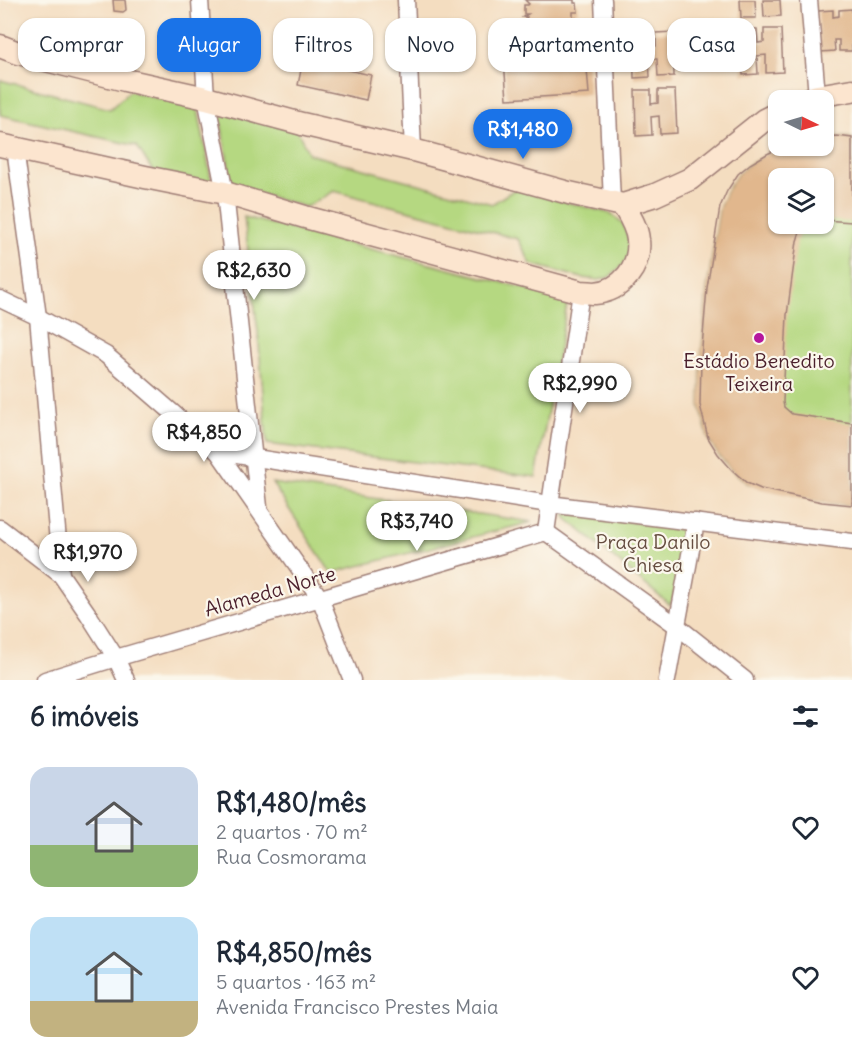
<!DOCTYPE html>
<html lang="pt">
<head>
<meta charset="utf-8">
<style>
	body { margin:0; font-family:Delius,sans-serif; background:#f6f6f7; color:#1f2937; height:100vh; display:flex; flex-direction:column; font-size:22px; white-space:nowrap }
	* { box-sizing:border-box; margin:0 }
	p { font-size:20px; color:#747a83 }
	.icon { flex:none; width:33px; height:33px; fill:none; stroke:currentColor; stroke-width:2; stroke-linecap:round; stroke-linejoin:round }
	.map { position:relative; height:680px; overflow:hidden }
	.side { display:flex; flex-direction:column; background:#fff; flex:1 }
	.side>* { flex:none }
	.guide { position:absolute; left:18px; top:18px; width:816px; height:54px; display:flex; gap:12px }
	.needle { width:39px; rotate:95deg }
	.tools { position:absolute; left:768px; top:90px; display:grid; gap:12px }
	.tools a { display:grid; place-items:center; width:66px; height:66px; border-radius:12px; background:#fff; box-shadow:0 2px 4px #0004; font-size:30px }
	.price { position:absolute; translate:-50% -51px; padding:0 14px; border-radius:21px; background:#fff; color:#222; font-size:20px; line-height:39px; filter:drop-shadow(0 2px 3px #0008) }
	.price::after { content:''; position:absolute; left:50%; top:36px; width:18px; height:14px; margin-left:-9px; background:inherit; clip-path:polygon(0 0,100% 0,50% 100%) }
	.price.active { background:#1a73e8; color:#fff }
	ul { padding:0; list-style:none }
	li { display:flex; align-items:center; gap:18px; height:150px; padding:0 30px }
	li span { display:grid; place-items:center; flex:none; width:168px; height:120px; border-radius:18px; color:#555 }
	li>.icon { margin-inline-start:auto }
	span .icon { width:72px; height:72px; fill:#fffc; stroke-width:1 }
	li b { font-size:26px }
	h2 { display:flex; justify-content:space-between; align-items:center; height:72px; padding:0 30px; font-size:26px }
	.pill { padding:0 21px; border-radius:18px; background:#fff; box-shadow:0 2px 4px #0004; font-size:21px; line-height:54px }
	.pill.active { background:#1a73e8; color:#fff }
	.map>svg:first-child { display:block }
	.green { fill:#b5d881; stroke:#807c56; stroke-width:1.5; fill-rule:evenodd }
	.building { fill:#e1b78d }
	.lines { fill:none; stroke-linecap:round; stroke-linejoin:round }
	.street-casing { stroke:#9f7e76; stroke-width:19 }
	.secondary-casing { stroke:#9f7e76; stroke-width:25 }
	.street { stroke:#fff; stroke-width:16 }
	.secondary { stroke:#fce5cf; stroke-width:22 }
	.poi-dot { fill:#b5179e; stroke:#fbf7ec; stroke-width:2 }
	.labels { text-anchor:middle; dominant-baseline:central; stroke-width:4.5; stroke-linejoin:round; paint-order:stroke }
	.poi-label { font-size:20px; fill:#4a1f2b; stroke:#fbf7ec }
	.park-label { font-size:20px; fill:#654d40; stroke:#fbf7ec }
	.street-label { font-size:20px; fill:#4a1f2b; stroke:#fbf7ec }
</style>
</head>
<body>
<div class="map">
<svg width="852" height="680" viewBox="0 0 852 680">
	<rect width="100%" height="100%" fill="#fbf7ec"/>
	<filter id="ink" filterUnits="userSpaceOnUse"><feTurbulence type="fractalNoise" baseFrequency=".0167" numOctaves="2"/><feDisplacementMap in="SourceGraphic" scale="12" xChannelSelector="R" yChannelSelector="G"/><feConvolveMatrix kernelMatrix="1 2 1 2 8 2 1 2 1" color-interpolation-filters="sRGB"/></filter>
	<filter id="wash" filterUnits="userSpaceOnUse"><feTurbulence type="fractalNoise" baseFrequency=".008" numOctaves="4" result="noise"/><feDisplacementMap in="SourceGraphic" scale="24" xChannelSelector="R" yChannelSelector="G"/><feGaussianBlur stdDeviation="1.35" result="paint"/><feColorMatrix in="noise" values="0 0 0 0 0 0 0 0 0 0 0 0 0 0 0 0 0 1.4 0 .05"/><feComposite in="paint" operator="in"/></filter>
	<g filter="url(#wash)">
		<rect width="100%" height="100%" fill="#f4ddc0"/>
		<g class="green">
			<polygon points="0,80 110,109 130,91 198,109 212,184 152,170 137,146 0,115"/>
			<polygon points="219,111 297,130 309,154 492,204 515,189 609,213 623,223 628,238 630,251 625,263 609,277 599,280 582,278 531,264 518,239 334,191 306,207 232,186"/>
			<path d="M837 136 852 138V505L822 502 747 483 732 470 718 454 708 438 700 405 701 359 707 288 720 207 727 191 738 174 750 164 782 147 824 146V137ZM778 178H824V224H778Z"/>
			<polygon points="244,217 568,299 536,477 267,444 258,332"/>
			<polygon points="272,483 532,522 331,573"/>
			<polygon points="563,513 678,528 685,532 673,599 670,605 567,519"/>
		</g>
		<g id="blocks">
			<g class="building">
				<polygon points="113,0 125,0 126,10 123,12 114,11"/>
				<polygon points="525,0 574,0 574,3 577,3 578,12 573,12 573,18 576,18 576,23 571,23 571,28 577,28 577,35 572,35 570,32 568,34 562,36 560,34 538,35 538,32 535,32 534,35 529,35 529,27 525,28 525,21 527,17 523,17 528,14 524,14 524,5 528,5 529,4"/>
				<polygon points="740,0 755,0 756,18 741,18"/>
				<polygon points="763,0 780,0 781,16 764,17"/>
				<polygon points="852,9 852,51 839,51 839,40 834,40 835,51 820,52 818,11 833,10 833,17 839,16 839,10"/>
				<polygon points="741,29 757,29 758,43 764,42 764,29 781,29 783,72 766,73 766,55 757,56 758,74 743,75"/>
				<polygon points="649,32 649,46 656,46 656,33 673,32 674,76 658,77 657,59 649,59 650,77 634,78 633,33"/>
				<polygon points="585,44 589,94 507,99 503,48"/>
				<polygon points="303,60 371,75 366,100 298,85"/>
				<polygon points="635,90 651,90 651,104 658,103 658,90 675,90 677,133 660,134 659,116 651,117 652,135 636,136"/>
				<polygon points="837,136 852,138 852,222 824,220 824,178 778,178 778,224 806,224 801,229 797,241 787,315 783,402 784,407 792,414 852,423 852,505 822,502 761,489 747,483 732,470 718,454 708,438 700,405 701,359 707,288 720,207 727,191 738,174 750,164 767,154 782,147 824,146 824,137"/>
			</g>
		</g>
	</g>
	<g filter="url(#ink)">
		<use href="#blocks" fill-opacity="0" stroke="#9f7e76" stroke-width="1.5"/>
		<g class="lines">
			<g class="street-casing">
				<g id="street">
					<polyline points="200,0 206,98 225,193 259,507"/>
					<polyline points="406,0 413,150"/>
					<polyline points="603,0 612,202"/>
					<polyline points="809,0 817,96"/>
					<polyline points="15,148 38,317 61,575"/>
					<polyline points="0,299 38,317 106,355 218,452 320,598 352,680"/>
					<polyline points="218,452 549,504 852,542"/>
					<polyline points="0,528 61,575 88,614 116,658 126,680"/>
					<polyline points="546,532 581,292"/>
					<polyline points="45,680 116,658 546,532 677,626 745,680"/>
					<polyline points="667,680 696,522"/>
				</g>
			</g>
			<g class="secondary-casing">
				<g id="secondary">
					<polyline points="0,46 18,53 125,80 206,98 302,124 413,150 569,193 623,205 655,195 690,179 764,120 778,113"/>
					<polyline points="807,100 817,96 852,90"/>
					<path d="M0 145 145 177 225 193 305 217 581 292C586 292 591 293 595 293 622 291 641 266 638 240 637 227 629 215 623 205"/>
				</g>
			</g>
			<use href="#street" class="street"/>
			<use href="#secondary" class="secondary"/>
		</g>
	</g>
	<circle class="poi-dot" cx="759" cy="338" r="6"/>
	<g class="labels">
		<g class="poi-label">
			<text x="759" y="360">Estádio Benedito<tspan x="759" dy="23">Teixeira</tspan></text>
		</g>
		<g class="park-label">
			<text x="653" y="541">Praça Danilo<tspan x="653" dy="23">Chiesa</tspan></text>
		</g>
		<g class="street-label">
			<text transform="translate(270 591) rotate(-16)">Alameda Norte</text>
		</g>
	</g>
</svg>
<div class="tools">
<a><svg class="needle" viewBox="-14 -14 28 28"><path d="M0-13l5 13h-10z" fill="#e53935"/><path d="M0 13l5-13h-10z" fill="#747a83"/></svg></a>
<a><svg class="icon" aria-label="layers" viewBox="0 0 24 24"><path d="M12 4l9 5-9 5-9-5zM3 14l9 5 9-5"/></svg></a>
</div>
<b class="price active" style="left:523px;top:160px">R$1,480</b>
<b class="price" style="left:254px;top:301px">R$2,630</b>
<b class="price" style="left:580px;top:414px">R$2,990</b>
<b class="price" style="left:204px;top:463px">R$4,850</b>
<b class="price" style="left:417px;top:552px">R$3,740</b>
<b class="price" style="left:88px;top:583px">R$1,970</b>
<div class="guide">
<a class="pill">Comprar</a>
<a class="pill active">Alugar</a>
<a class="pill">Filtros</a>
<a class="pill">Novo</a>
<a class="pill">Apartamento</a>
<a class="pill">Casa</a>
</div>
</div>
<section class="side">
<h2>6 imóveis<svg class="icon" aria-label="filters" viewBox="0 0 24 24"><path d="M4 7h16M4 17h16"/><circle cx="9" cy="7" r="2"/><circle cx="15" cy="17" r="2"/></svg></h2>
<ul>
<li><span style="background:linear-gradient(#c9d6e8 65%,#8fb573 0)"><svg class="icon" aria-label="home" viewBox="0 0 24 24"><path d="M3 11l9-7 9 7M6 9v11h12V9"/></svg></span><div><b>R$1,480/mês</b><p>2 quartos · 70 m²</p><p>Rua Cosmorama</p></div><svg class="icon" aria-label="heart" viewBox="0 0 24 24"><path d="M12 20l-8-8c-3-5 5-10 8-4 3-6 11-1 8 4z"/></svg></li>
<li><span style="background:linear-gradient(#bfe0f5 70%,#c2b280 0)"><svg class="icon" aria-label="home" viewBox="0 0 24 24"><path d="M3 11l9-7 9 7M6 9v11h12V9"/></svg></span><div><b>R$4,850/mês</b><p>5 quartos · 163 m²</p><p>Avenida Francisco Prestes Maia</p></div><svg class="icon" aria-label="heart" viewBox="0 0 24 24"><path d="M12 20l-8-8c-3-5 5-10 8-4 3-6 11-1 8 4z"/></svg></li>
</ul>
</section>
</body>
</html>
